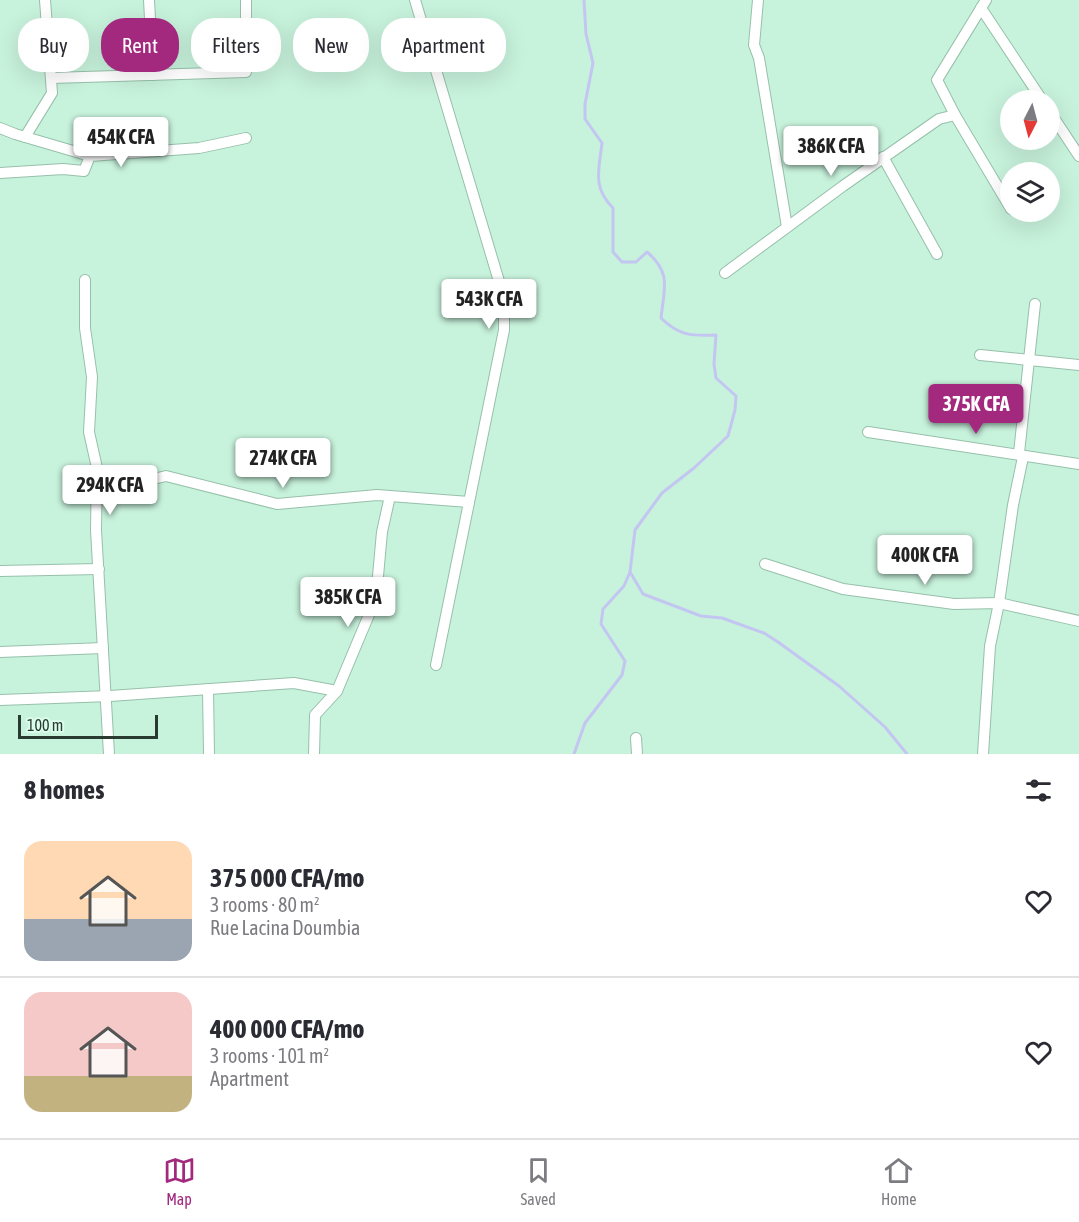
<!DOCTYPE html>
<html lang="en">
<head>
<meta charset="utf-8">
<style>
	body { margin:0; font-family:"Asap Condensed",sans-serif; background:#f7f7f7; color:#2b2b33; height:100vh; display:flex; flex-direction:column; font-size:22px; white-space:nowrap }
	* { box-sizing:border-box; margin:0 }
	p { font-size:20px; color:#7c7c81 }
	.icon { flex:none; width:33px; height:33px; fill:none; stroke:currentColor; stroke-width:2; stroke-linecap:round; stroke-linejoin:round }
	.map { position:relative; height:754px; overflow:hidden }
	.details { display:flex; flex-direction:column; background:#fff; flex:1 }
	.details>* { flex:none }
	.banner { position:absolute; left:18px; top:18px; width:600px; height:54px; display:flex; gap:12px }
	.needle { width:39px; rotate:186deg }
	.buttons { position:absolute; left:1000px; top:90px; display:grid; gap:12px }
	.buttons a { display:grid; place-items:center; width:60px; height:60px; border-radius:50%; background:#fff; box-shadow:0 6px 24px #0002; font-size:30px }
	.scale { position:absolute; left:18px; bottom:15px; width:140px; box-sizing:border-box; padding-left:6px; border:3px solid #293a31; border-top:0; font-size:16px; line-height:21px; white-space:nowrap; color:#293a31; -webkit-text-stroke:4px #dbfdeb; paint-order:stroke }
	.price { position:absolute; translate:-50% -51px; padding:0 14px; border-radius:6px; background:#fff; color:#222; font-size:20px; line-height:39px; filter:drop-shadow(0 2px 3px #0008) }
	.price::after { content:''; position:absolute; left:50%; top:36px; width:18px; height:14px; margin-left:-9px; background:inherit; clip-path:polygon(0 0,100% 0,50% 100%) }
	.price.current { background:#a3297f; color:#fff }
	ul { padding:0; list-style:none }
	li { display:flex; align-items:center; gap:18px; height:150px; padding:0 24px }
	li+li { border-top:2px solid #e1e1e2 }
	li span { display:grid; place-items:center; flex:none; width:168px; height:120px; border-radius:18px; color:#555 }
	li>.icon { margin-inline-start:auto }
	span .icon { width:72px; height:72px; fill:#fffc; stroke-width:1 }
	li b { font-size:26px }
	h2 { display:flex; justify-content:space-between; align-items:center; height:72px; padding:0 24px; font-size:26px }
	.tag { padding:0 21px; border-radius:24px; background:#fff; box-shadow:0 6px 24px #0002; font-size:21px; line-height:54px }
	.tag.current { background:#a3297f; color:#fff }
	.menu { display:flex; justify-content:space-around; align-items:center; height:84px; border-top:2px solid #e1e1e2; background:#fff; font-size:16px; color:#7c7c81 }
	.menu a { display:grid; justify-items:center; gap:3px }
	.menu .current { color:#a3297f }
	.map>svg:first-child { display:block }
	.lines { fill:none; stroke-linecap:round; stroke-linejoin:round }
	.stream { stroke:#c4c6f2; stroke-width:3 }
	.street-casing { stroke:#97c0ab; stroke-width:12 }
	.street { stroke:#fff; stroke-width:10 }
</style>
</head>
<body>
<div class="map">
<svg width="1079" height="754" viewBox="0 0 1079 754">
	<rect width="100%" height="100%" fill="#c7f2dc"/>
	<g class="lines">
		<g class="stream">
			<polyline points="630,572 643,594 701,616 722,618 764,633 778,642 839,686 885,727 907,754"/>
			<path d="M574 754 585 723 622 675 625 661 601 624 603 609 624 586 630 572 635 530 662 493 694 468 728 436 735 410 736 396 716 378 714 364 716 335C692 336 679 336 661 318 664 289 672 273 647 252L636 262H622L613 252V208C592 187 599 170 602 143L585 119V104L593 63 586 34 584 0"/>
		</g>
		<g class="street-casing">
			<g id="street">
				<polyline points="149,0 153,75"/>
				<polyline points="415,0 504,298 504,330 436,665"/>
				<polyline points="758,0 754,45 759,58 787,227"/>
				<polyline points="986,0 937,80 955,115 1011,209"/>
				<polyline points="981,8 1042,100"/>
				<polyline points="51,78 246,72 246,0"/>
				<polyline points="1050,112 1079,156"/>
				<polyline points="0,128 15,134 90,156"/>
				<polyline points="25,137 52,93 45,0"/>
				<polyline points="883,157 937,254"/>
				<polyline points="0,173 63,169 84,171 90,156 199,148 246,138"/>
				<polyline points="725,273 843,186 939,119 955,115"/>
				<polyline points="85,280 85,328 92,377 89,432 97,468 96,530 109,754"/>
				<polyline points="980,355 1079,365"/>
				<polyline points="868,432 1079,464"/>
				<polyline points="97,479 125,486 166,476 277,504 377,495 469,502"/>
				<polyline points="765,564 843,589 954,604 999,603 1079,621"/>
				<polyline points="0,571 99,569"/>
				<polyline points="0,652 103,648"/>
				<polyline points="208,689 209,754"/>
				<polyline points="0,700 110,696 294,683 337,691"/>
				<polyline points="636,738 637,754"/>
				<polyline points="314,754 315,715 337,691 376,598 382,532 390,496"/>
				<polyline points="983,754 990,646 999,603 1013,505 1023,457 1019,453 1035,304"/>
			</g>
		</g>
		<use href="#street" class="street"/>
	</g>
</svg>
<div class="buttons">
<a><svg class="needle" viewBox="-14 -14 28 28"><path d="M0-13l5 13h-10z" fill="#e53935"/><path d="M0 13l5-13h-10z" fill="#7c7c81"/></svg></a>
<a><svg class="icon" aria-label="layers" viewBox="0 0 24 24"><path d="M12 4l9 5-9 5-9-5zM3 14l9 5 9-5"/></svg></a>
</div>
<div class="scale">100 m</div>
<b class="price" style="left:121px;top:168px">454K CFA</b>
<b class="price" style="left:831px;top:177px">386K CFA</b>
<b class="price" style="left:489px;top:330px">543K CFA</b>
<b class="price current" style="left:976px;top:435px">375K CFA</b>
<b class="price" style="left:283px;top:489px">274K CFA</b>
<b class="price" style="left:110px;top:516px">294K CFA</b>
<b class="price" style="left:925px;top:586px">400K CFA</b>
<b class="price" style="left:348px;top:628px">385K CFA</b>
<div class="banner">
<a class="tag">Buy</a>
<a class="tag current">Rent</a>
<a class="tag">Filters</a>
<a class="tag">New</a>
<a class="tag">Apartment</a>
</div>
</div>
<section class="details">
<h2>8 homes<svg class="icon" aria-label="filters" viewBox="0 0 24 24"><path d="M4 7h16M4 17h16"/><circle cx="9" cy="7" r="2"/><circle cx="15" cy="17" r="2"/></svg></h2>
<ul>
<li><span style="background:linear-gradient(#ffd9b3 65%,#9aa5b1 0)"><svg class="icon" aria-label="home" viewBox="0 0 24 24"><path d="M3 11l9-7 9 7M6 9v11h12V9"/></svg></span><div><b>375 000 CFA/mo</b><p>3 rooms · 80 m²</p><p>Rue Lacina Doumbia</p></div><svg class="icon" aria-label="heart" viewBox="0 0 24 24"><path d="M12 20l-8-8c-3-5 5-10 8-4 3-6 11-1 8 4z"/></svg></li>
<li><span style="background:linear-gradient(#f6c9c9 70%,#c2b280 0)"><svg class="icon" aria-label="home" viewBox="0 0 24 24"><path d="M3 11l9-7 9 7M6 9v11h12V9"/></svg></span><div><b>400 000 CFA/mo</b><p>3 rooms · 101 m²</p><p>Apartment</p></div><svg class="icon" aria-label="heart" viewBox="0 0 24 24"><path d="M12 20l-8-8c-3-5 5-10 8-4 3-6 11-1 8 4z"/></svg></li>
</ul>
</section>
<nav class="menu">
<a class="current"><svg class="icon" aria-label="map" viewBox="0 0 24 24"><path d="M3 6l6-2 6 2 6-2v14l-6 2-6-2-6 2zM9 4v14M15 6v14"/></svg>Map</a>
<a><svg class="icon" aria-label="saved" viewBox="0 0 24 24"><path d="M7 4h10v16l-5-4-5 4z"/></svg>Saved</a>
<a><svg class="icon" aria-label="home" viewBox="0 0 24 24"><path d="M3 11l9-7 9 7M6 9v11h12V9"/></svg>Home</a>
</nav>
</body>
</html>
